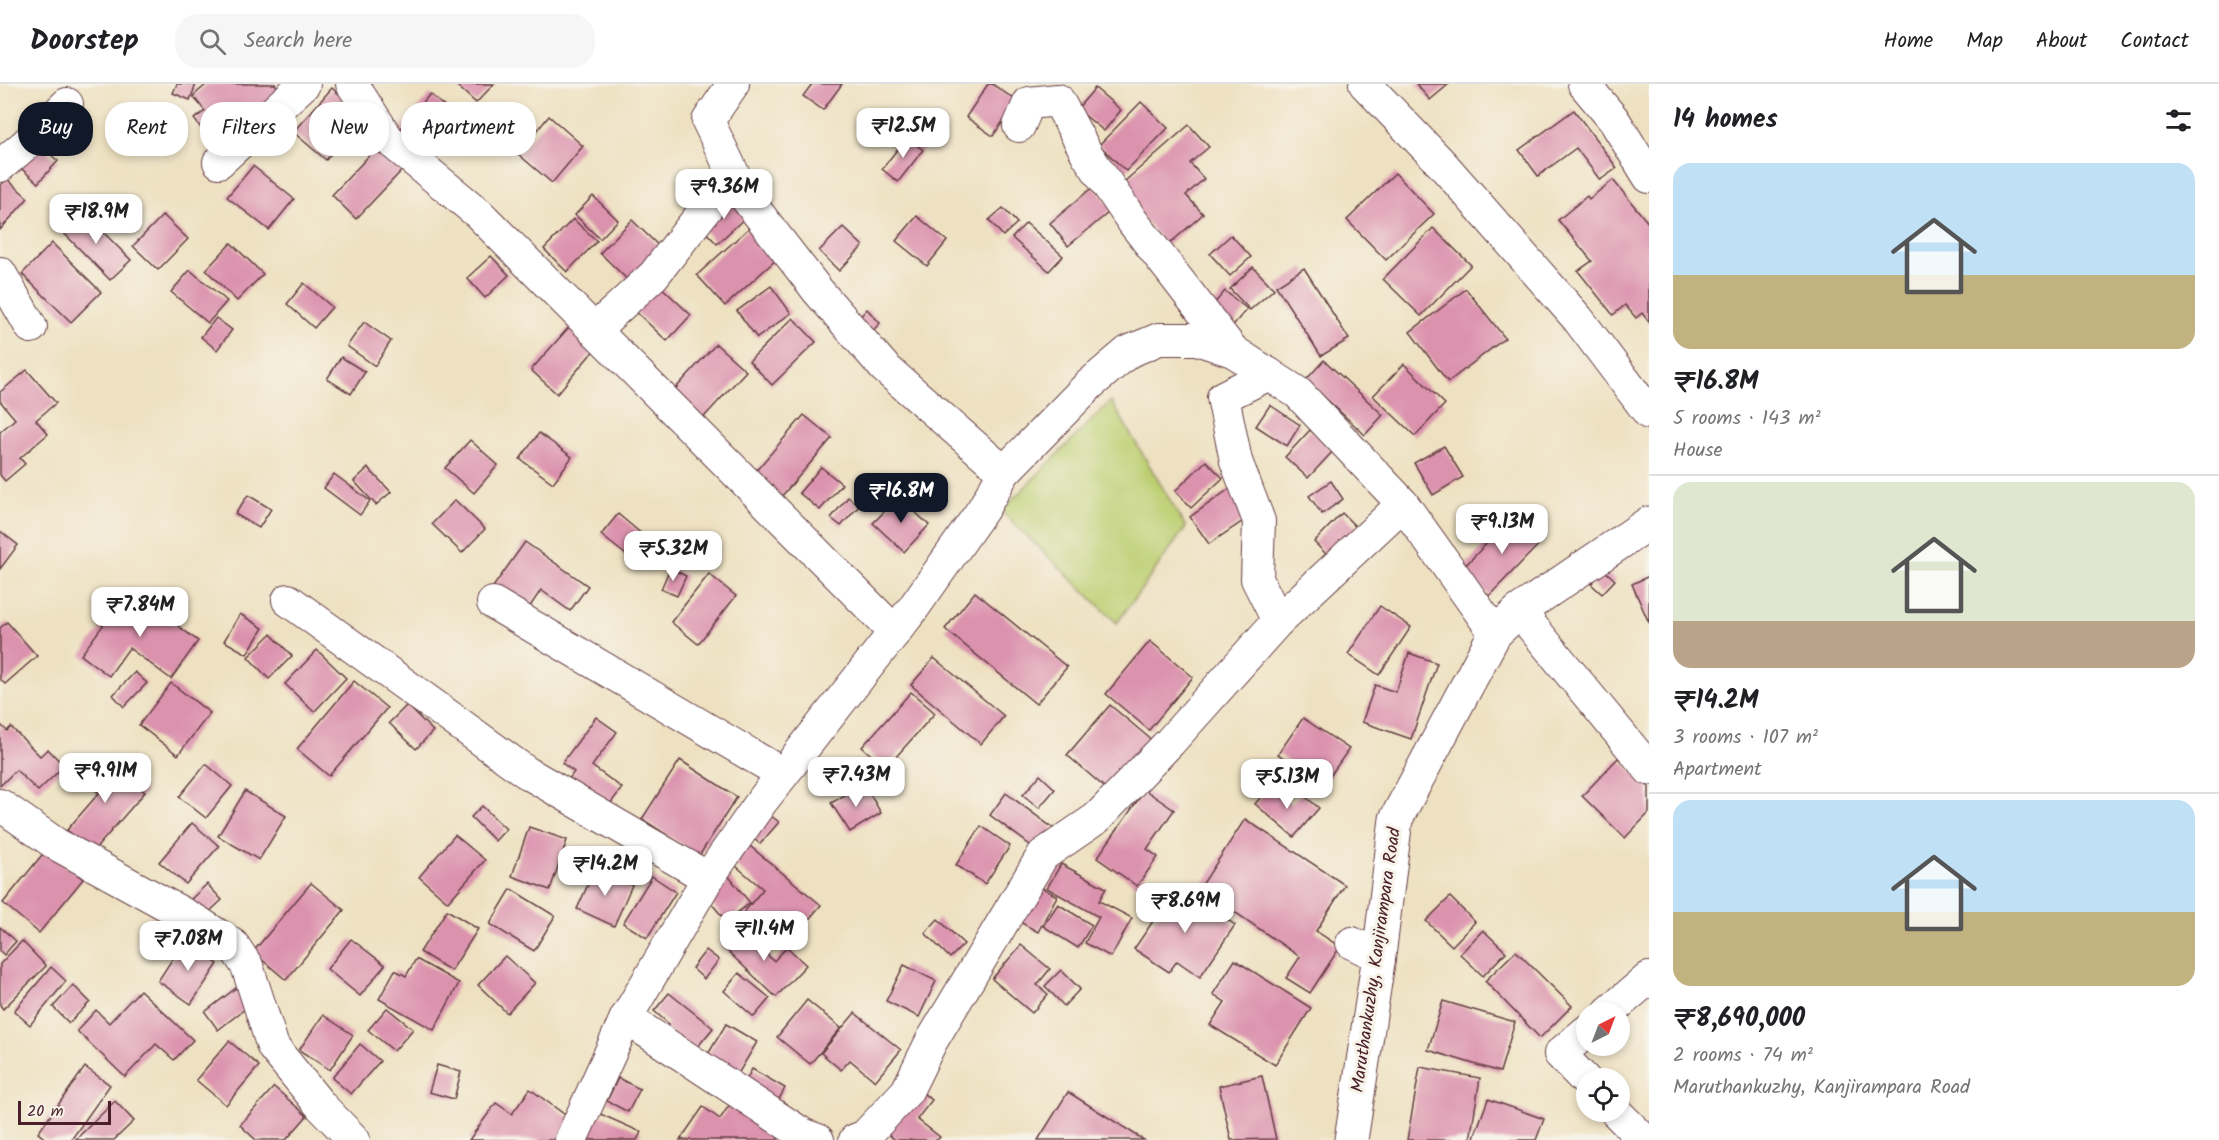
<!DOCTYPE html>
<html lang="en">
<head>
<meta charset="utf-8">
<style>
	body { margin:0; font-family:Kalam,sans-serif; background:#f6f6f6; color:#202124; height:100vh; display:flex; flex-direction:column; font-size:22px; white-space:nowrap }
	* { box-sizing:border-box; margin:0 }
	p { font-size:20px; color:#757577 }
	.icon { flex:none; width:33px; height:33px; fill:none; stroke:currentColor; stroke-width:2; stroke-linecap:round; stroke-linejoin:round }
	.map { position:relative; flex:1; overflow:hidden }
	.side { display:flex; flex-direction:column; background:#fff; width:570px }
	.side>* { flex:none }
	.guide { position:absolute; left:18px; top:18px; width:570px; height:54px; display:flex; gap:12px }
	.needle { width:39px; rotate:42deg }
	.tools { position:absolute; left:1576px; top:918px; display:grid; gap:12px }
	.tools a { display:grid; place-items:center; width:54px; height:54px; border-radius:50%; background:#fff; box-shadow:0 3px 9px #0003; font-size:30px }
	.scale { position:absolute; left:18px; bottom:15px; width:93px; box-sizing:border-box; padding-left:6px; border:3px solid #4a1f2b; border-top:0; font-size:16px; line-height:21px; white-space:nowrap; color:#4a1f2b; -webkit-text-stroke:4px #f7f3e8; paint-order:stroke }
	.price { position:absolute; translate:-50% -51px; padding:0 14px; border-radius:12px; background:#fff; color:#222; font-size:20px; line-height:39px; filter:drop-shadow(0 2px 3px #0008) }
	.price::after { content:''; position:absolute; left:50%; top:36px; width:18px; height:14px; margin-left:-9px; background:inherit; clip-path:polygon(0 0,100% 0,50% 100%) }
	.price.selected { background:#111827; color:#fff }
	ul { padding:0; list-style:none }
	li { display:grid; align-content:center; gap:12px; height:318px; padding:0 24px }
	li+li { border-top:2px solid #e0e0e0 }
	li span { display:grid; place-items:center; height:186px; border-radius:18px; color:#555 }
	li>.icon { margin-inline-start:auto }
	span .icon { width:108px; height:108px; fill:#fffc; stroke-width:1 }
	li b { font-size:26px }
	h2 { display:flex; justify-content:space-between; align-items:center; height:72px; padding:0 24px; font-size:26px }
	.chip { padding:0 21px; border-radius:24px; background:#fff; box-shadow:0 3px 9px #0003; font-size:21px; line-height:54px }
	.chip.selected { background:#111827; color:#fff }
	header { display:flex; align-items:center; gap:36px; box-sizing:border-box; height:84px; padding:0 30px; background:#fff; border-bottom:2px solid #e0e0e0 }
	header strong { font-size:28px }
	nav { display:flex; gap:33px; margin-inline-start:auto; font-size:21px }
	.search { width:420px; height:54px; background:#f6f6f6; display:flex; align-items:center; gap:15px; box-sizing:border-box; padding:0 21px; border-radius:24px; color:#757577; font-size:22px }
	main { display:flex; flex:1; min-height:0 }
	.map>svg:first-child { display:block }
	.green { fill:#bdcf72; stroke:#84774e; stroke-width:1.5 }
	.building { fill:#db92ad }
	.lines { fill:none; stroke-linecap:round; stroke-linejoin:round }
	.street-casing { stroke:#633c42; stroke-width:34 }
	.secondary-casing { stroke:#633c42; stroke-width:35 }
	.street { stroke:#fff; stroke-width:32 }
	.secondary { stroke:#fff; stroke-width:33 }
	.labels { text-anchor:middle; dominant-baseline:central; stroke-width:6; stroke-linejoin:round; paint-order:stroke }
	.street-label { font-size:18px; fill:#4a1f2b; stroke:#f7f3e8 }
</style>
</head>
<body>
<header>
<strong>Doorstep</strong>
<div class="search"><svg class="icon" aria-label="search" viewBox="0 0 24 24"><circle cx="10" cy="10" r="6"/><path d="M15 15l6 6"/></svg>Search here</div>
<nav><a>Home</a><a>Map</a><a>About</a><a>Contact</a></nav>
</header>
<main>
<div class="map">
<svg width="1649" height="1056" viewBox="0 0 1649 1056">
	<rect width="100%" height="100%" fill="#f7f3e8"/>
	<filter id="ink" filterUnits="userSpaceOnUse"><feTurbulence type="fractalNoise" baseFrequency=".0167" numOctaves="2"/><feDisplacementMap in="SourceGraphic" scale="12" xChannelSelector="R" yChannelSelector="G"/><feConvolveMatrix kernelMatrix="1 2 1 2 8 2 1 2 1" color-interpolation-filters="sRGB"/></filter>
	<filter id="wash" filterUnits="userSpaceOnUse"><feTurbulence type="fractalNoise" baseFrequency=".008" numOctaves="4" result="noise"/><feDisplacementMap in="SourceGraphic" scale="24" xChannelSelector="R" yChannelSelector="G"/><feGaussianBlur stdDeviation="1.35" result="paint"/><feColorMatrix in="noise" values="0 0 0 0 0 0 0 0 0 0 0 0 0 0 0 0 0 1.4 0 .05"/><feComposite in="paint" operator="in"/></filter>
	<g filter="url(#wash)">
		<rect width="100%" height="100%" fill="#eee1c1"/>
		<polygon class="green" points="1111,317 1186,443 1117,539 1001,427"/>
		<g id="blocks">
			<g class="building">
				<polygon points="177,0 196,0 190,16 173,9"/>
				<polygon points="207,0 275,0 283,10 216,63 194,35 205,27 193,12"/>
				<polygon points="455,0 494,0 476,19"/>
				<polygon points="812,0 842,0 823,26 803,12"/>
				<polygon points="988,0 992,0 1017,17 993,52 966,33"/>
				<polygon points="1416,0 1449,0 1430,16"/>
				<polygon points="332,4 364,32 326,76 293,48"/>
				<polygon points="1095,4 1121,26 1104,47 1077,25"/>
				<polygon points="430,10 448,26 414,65 396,50"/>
				<polygon points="1141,18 1168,44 1126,87 1099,61"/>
				<polygon points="1574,26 1617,84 1600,96 1576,64 1538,92 1519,66"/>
				<polygon points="549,32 583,62 552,99 518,70"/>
				<polygon points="1189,41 1209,63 1190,79 1204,95 1186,111 1203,130 1167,162 1117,104"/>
				<polygon points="907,53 923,66 898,98 882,85"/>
				<polygon points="35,57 58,77 38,99 15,79"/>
				<polygon points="380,60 405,83 356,135 332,111"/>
				<polygon points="253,82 294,115 269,146 227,113"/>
				<polygon points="1395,89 1434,130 1386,176 1347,136"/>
				<polygon points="7,95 28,114 0,146 0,102"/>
				<polygon points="1613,96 1649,140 1649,238 1642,229 1636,234 1625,221 1613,231 1578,187 1592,177 1558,136 1587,112 1589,115"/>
				<polygon points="1094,102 1113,125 1068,162 1050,139"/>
				<polygon points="593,112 618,136 600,155 575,131"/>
				<polygon points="732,112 749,130 717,160 700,142"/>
				<polygon points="1003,124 1017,139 1003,152 989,136"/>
				<polygon points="81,126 131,176 110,196 61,146"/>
				<polygon points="163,131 188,155 158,186 133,162"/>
				<polygon points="917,132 947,157 927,182 896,157"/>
				<polygon points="573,135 597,157 567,188 544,165"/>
				<polygon points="632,136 666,169 634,202 600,169"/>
				<polygon points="1026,139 1063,172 1049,187 1012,154"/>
				<polygon points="750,143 778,174 725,222 697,191"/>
				<polygon points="843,143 863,162 839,187 819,167"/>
				<polygon points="1433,144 1471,181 1421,232 1383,195"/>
				<polygon points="1231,151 1251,173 1230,192 1210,170"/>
				<polygon points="52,159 101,208 71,238 22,190"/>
				<polygon points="231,159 263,190 237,217 206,186"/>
				<polygon points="491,172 509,191 485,214 467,194"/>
				<polygon points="1253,183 1274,205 1250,226 1230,205"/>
				<polygon points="1304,184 1349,255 1321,272 1276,202"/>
				<polygon points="190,186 227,217 208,239 171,208"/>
				<polygon points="304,199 332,223 314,244 287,220"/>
				<polygon points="657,199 691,231 667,257 633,225"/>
				<polygon points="771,202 791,229 757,254 737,227"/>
				<polygon points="1466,205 1505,254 1448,298 1410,248"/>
				<polygon points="1225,207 1247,225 1228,247 1207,228"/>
				<polygon points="867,225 880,239 869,251 856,237"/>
				<polygon points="216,234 232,246 217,266 201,253"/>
				<polygon points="793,234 816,258 772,301 749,277"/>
				<polygon points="364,238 391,257 375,282 347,262"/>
				<polygon points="570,242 596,264 557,310 531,286"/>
				<polygon points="716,260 746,287 694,344 665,316"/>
				<polygon points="341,273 365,288 351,310 327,295"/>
				<polygon points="1324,276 1383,331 1365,351 1306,296"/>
				<polygon points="1404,280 1445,320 1415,352 1373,312"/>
				<polygon points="27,286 56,319 36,336 48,350 20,374 25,380 5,397 0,391 0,348 15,335 0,317 0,308"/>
				<polygon points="1270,321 1300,341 1287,362 1256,342"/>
				<polygon points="804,331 832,354 775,420 748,396"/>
				<polygon points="1310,346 1333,367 1308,394 1285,373"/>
				<polygon points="539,349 572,373 553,399 520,375"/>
				<polygon points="470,356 498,381 474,409 445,384"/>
				<polygon points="1444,362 1463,393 1433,411 1414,379"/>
				<polygon points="1206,377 1223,394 1191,424 1175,407"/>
				<polygon points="821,383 842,400 820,426 799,409"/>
				<polygon points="368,384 391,408 376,421 354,397"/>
				<polygon points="334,390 370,417 360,431 324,404"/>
				<polygon points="1331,397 1343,415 1322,430 1309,412"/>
				<polygon points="1232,403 1252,431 1209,460 1190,433"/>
				<polygon points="248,411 271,425 259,444 235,430"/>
				<polygon points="848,413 859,422 841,442 831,434"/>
				<polygon points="899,413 929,441 904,468 873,439"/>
				<polygon points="455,416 485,445 462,469 432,440"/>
				<polygon points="1342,429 1358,445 1330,474 1314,458"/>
				<polygon points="618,430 643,451 626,471 601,451"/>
				<polygon points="1515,430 1543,456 1489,512 1462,485"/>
				<polygon points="0,447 18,461 0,485"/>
				<polygon points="525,458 588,502 570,527 541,506 527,527 493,503"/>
				<polygon points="670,484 686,492 677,512 661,505"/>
				<polygon points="1604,486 1615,496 1602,510 1591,500"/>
				<polygon points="709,490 736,512 698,560 671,538"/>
				<polygon points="1649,492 1649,539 1632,500"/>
				<polygon points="129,506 198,557 171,595 129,564 109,592 81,571"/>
				<polygon points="975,508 1067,583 1036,620 945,545"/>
				<polygon points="1380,522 1411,543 1379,591 1348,570"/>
				<polygon points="240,530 263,544 247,570 224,557"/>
				<polygon points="7,538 37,572 5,600 0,595 0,544"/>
				<polygon points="271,550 292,572 269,595 248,573"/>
				<polygon points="1150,557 1193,593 1149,646 1106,610"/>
				<polygon points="317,566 346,594 314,628 285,600"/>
				<polygon points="1409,569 1437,579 1411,655 1362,638 1375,601 1396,608"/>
				<polygon points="934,574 1004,632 981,660 911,601"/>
				<polygon points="135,588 147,599 124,623 113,611"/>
				<polygon points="354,597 387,624 329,692 297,665"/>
				<polygon points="171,599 210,629 178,671 139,641"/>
				<polygon points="911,608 935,629 886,684 862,663"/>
				<polygon points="407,621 433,647 416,665 389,639"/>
				<polygon points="1110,621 1153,657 1110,708 1067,671"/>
				<polygon points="596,633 617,648 592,682 622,704 605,727 566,699 574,688 562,679"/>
				<polygon points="1303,634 1349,665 1323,702 1278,670"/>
				<polygon points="0,640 7,647 11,643 40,672 48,665 64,682 38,707 16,686 0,702"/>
				<polygon points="102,671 145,708 92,769 67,746 99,709 82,695"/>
				<polygon points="1618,674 1649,703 1649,729 1625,754 1582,712"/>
				<polygon points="680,676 737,713 699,772 642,735"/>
				<polygon points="206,680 232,702 206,734 179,713"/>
				<polygon points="1040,691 1055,705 1039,724 1023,711"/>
				<polygon points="864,700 881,729 850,748 831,719"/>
				<polygon points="1270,702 1291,720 1301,709 1319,724 1294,753 1255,720"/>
				<polygon points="1145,706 1174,726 1147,765 1158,773 1137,802 1097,774"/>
				<polygon points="245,707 286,732 259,776 218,752"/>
				<polygon points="1006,709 1054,745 1038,767 990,731"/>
				<polygon points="482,722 506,745 495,757 471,733"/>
				<polygon points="770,731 779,738 760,760 751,752"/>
				<polygon points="1245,735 1345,801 1316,847 1340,863 1310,909 1286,894 1300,873 1200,804"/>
				<polygon points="192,739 219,762 186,800 159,778"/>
				<polygon points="981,742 1010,762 985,800 956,781"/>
				<polygon points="529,743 567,756 550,806 512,792"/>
				<polygon points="455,751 485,776 448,818 419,793"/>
				<polygon points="745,758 821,821 800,846 792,839 774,861 740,833 763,805 730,777"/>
				<polygon points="46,766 83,795 39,849 3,819"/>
				<polygon points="1061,780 1106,804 1099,817 1132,834 1111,873 1085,859 1099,833 1047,804"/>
				<polygon points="595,785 632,801 614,842 577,825"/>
				<polygon points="727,790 750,819 726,837 703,809"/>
				<polygon points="652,792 676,808 647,854 623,839"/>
				<polygon points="311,799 344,826 286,896 253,868"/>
				<polygon points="207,800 222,816 206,831 191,815"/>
				<polygon points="1037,801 1057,812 1038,848 1018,837"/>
				<polygon points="1177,802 1235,841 1200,893 1177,877 1169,888 1134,865"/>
				<polygon points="511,805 555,832 534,867 490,840"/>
				<polygon points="1450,813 1475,838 1452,862 1426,837"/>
				<polygon points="1058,820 1092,841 1078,864 1043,842"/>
				<polygon points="447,826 478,845 451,887 420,868"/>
				<polygon points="938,835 964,860 950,874 925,849"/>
				<polygon points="0,843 16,857 4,871 0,867"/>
				<polygon points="737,843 774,877 787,863 806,881 776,913 720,860"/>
				<polygon points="1483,846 1506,868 1483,892 1460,870"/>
				<polygon points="351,855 385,881 360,912 327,885"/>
				<polygon points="22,857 46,882 3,925 0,921 0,880"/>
				<polygon points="184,857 218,880 191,920 158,897"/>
				<polygon points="1021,861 1050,885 1037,901 1048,910 1032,929 992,895"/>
				<polygon points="706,866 719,876 704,895 692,884"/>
				<polygon points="1516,867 1572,922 1540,954 1485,897"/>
				<polygon points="505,872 535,899 507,929 478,901"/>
				<polygon points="416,875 459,899 434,946 379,915 395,886 406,892"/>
				<polygon points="1235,876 1311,924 1275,981 1210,941 1225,918 1213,910"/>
				<polygon points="904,881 936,897 919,933 886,917"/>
				<polygon points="51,883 66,897 30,941 14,927"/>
				<polygon points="1061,886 1080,905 1064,922 1045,902"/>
				<polygon points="739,889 770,914 754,933 724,907"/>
				<polygon points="73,901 90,918 69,939 53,923"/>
				<polygon points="236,904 250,921 218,946 205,928"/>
				<polygon points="140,906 193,956 174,976 156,960 125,993 77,947 96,926 109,939"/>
				<polygon points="669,909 713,944 694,967 665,944 669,940 654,927"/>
				<polygon points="807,916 841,944 810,980 777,953"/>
				<polygon points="1443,917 1515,938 1500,988 1428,966"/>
				<polygon points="387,924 413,945 394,967 368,946"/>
				<polygon points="855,929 901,966 875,997 850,976 841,986 821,969"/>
				<polygon points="323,931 353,951 330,986 299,966"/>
				<polygon points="726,940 757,958 735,995 704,977"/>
				<polygon points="229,957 259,982 226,1021 196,996"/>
				<polygon points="360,960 380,977 351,1010 332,994"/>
				<polygon points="437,981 461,988 454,1015 429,1008"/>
				<polygon points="85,983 110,1001 71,1056 47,1056 38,1049"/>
				<polygon points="1420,983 1480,994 1470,1056 1407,1056"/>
				<polygon points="752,985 785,1004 776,1021 743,1002"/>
				<polygon points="1262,992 1276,1055 1231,1056 1219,1002"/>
				<polygon points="618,994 640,1005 628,1028 607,1017"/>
				<polygon points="274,1003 307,1032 286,1056 256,1056 240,1041"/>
				<polygon points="530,1005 572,1036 557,1056 469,1056 496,1019 512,1030"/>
				<polygon points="919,1006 932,1016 917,1035 940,1053 937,1056 895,1056 886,1048"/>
				<polygon points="1068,1008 1144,1056 1038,1056"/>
				<polygon points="1488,1015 1544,1035 1536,1056 1473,1056"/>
				<polygon points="115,1017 134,1037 114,1056 75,1056"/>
				<polygon points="732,1017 784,1047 777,1056 680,1056 703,1023 720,1035"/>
				<polygon points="598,1029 641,1048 637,1056 586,1056"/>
			</g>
		</g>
	</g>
	<g filter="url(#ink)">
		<use href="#blocks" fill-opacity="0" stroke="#633c42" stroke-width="1.5"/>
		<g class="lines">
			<g class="street-casing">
				<g id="street">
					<polyline points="352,0 388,55 479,130 895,548"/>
					<polyline points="733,0 708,37 743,110 818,207 885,284 1004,388"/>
					<polyline points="1365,0 1442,80 1578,235 1649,329"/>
					<polyline points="1584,0 1614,36 1649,93"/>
					<polyline points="1019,42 1029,19 1058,16 1088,72 1133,138 1233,267"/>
					<polyline points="219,78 304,0"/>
					<polyline points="0,82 26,60 67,20"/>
					<polyline points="0,189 31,243"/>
					<polyline points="594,246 654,191 733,90"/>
					<polyline points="1269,290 1223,313 1236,377 1259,437 1257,495 1278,537"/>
					<polyline points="288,516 526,688 708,794"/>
					<polyline points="493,519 783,690"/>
					<polyline points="1519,527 1649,685"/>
					<polyline points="0,721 56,760 198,838 233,861 247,882 273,963 321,1022 354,1056"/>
					<polyline points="1352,859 1379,872"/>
					<polyline points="1609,928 1649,894"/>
					<polyline points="626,934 804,1051 818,1056"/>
					<polyline points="1587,947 1560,970 1587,998"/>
					<polyline points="1616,1028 1644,1056"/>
					<polyline points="571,1056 626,934 708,794 762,717 912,526 983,425 1004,388 1089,301 1128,268 1159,255 1197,255 1233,267 1298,309 1403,420 1495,549"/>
					<polyline points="855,1056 865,1052 907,1007 931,958 1043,771 1097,734 1170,658 1278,537 1403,420"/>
				</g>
			</g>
			<g class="secondary-casing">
				<polyline id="secondary" points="1351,1056 1379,872 1396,735 1495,549 1519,527 1649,439"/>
			</g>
			<use href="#street" class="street"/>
			<use href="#secondary" class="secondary"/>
		</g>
	</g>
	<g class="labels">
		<g class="street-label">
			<text transform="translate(1377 876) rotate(-82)">Maruthankuzhy, Kanjirampara Road</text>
		</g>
	</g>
</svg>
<div class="tools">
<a><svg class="needle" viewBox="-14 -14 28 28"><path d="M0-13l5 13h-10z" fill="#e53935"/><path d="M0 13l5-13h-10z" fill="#757577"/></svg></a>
<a><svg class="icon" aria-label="locate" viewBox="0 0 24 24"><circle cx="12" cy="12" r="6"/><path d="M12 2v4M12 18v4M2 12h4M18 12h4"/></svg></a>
</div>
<div class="scale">20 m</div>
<b class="price" style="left:903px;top:75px">₹12.5M</b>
<b class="price" style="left:724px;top:136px">₹9.36M</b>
<b class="price" style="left:96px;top:161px">₹18.9M</b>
<b class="price selected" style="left:901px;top:440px">₹16.8M</b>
<b class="price" style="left:1502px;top:471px">₹9.13M</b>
<b class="price" style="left:673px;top:498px">₹5.32M</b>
<b class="price" style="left:140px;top:554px">₹7.84M</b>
<b class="price" style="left:105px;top:720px">₹9.91M</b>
<b class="price" style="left:856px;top:724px">₹7.43M</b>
<b class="price" style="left:1287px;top:726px">₹5.13M</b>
<b class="price" style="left:605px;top:813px">₹14.2M</b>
<b class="price" style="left:1185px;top:850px">₹8.69M</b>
<b class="price" style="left:764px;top:878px">₹11.4M</b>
<b class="price" style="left:188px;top:888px">₹7.08M</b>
<div class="guide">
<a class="chip selected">Buy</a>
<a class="chip">Rent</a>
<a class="chip">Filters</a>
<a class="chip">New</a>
<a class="chip">Apartment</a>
</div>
</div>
<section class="side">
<h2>14 homes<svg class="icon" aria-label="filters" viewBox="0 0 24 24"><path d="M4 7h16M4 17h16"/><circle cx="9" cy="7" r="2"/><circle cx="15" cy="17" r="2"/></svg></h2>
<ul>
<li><span style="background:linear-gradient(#bfe0f5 60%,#c2b280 0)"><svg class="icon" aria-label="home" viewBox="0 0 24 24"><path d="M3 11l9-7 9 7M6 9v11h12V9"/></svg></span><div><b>₹16.8M</b><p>5 rooms · 143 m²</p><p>House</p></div></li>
<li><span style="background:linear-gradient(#dfe7d0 75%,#b9a48a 0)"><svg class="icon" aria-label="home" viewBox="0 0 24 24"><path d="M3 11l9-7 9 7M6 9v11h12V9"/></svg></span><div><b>₹14.2M</b><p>3 rooms · 107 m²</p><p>Apartment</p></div></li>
<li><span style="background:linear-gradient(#bfe0f5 60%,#c2b280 0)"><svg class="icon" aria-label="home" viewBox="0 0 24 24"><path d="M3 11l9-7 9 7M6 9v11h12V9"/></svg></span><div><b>₹8,690,000</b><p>2 rooms · 74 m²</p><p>Maruthankuzhy, Kanjirampara Road</p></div></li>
</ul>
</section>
</main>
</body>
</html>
